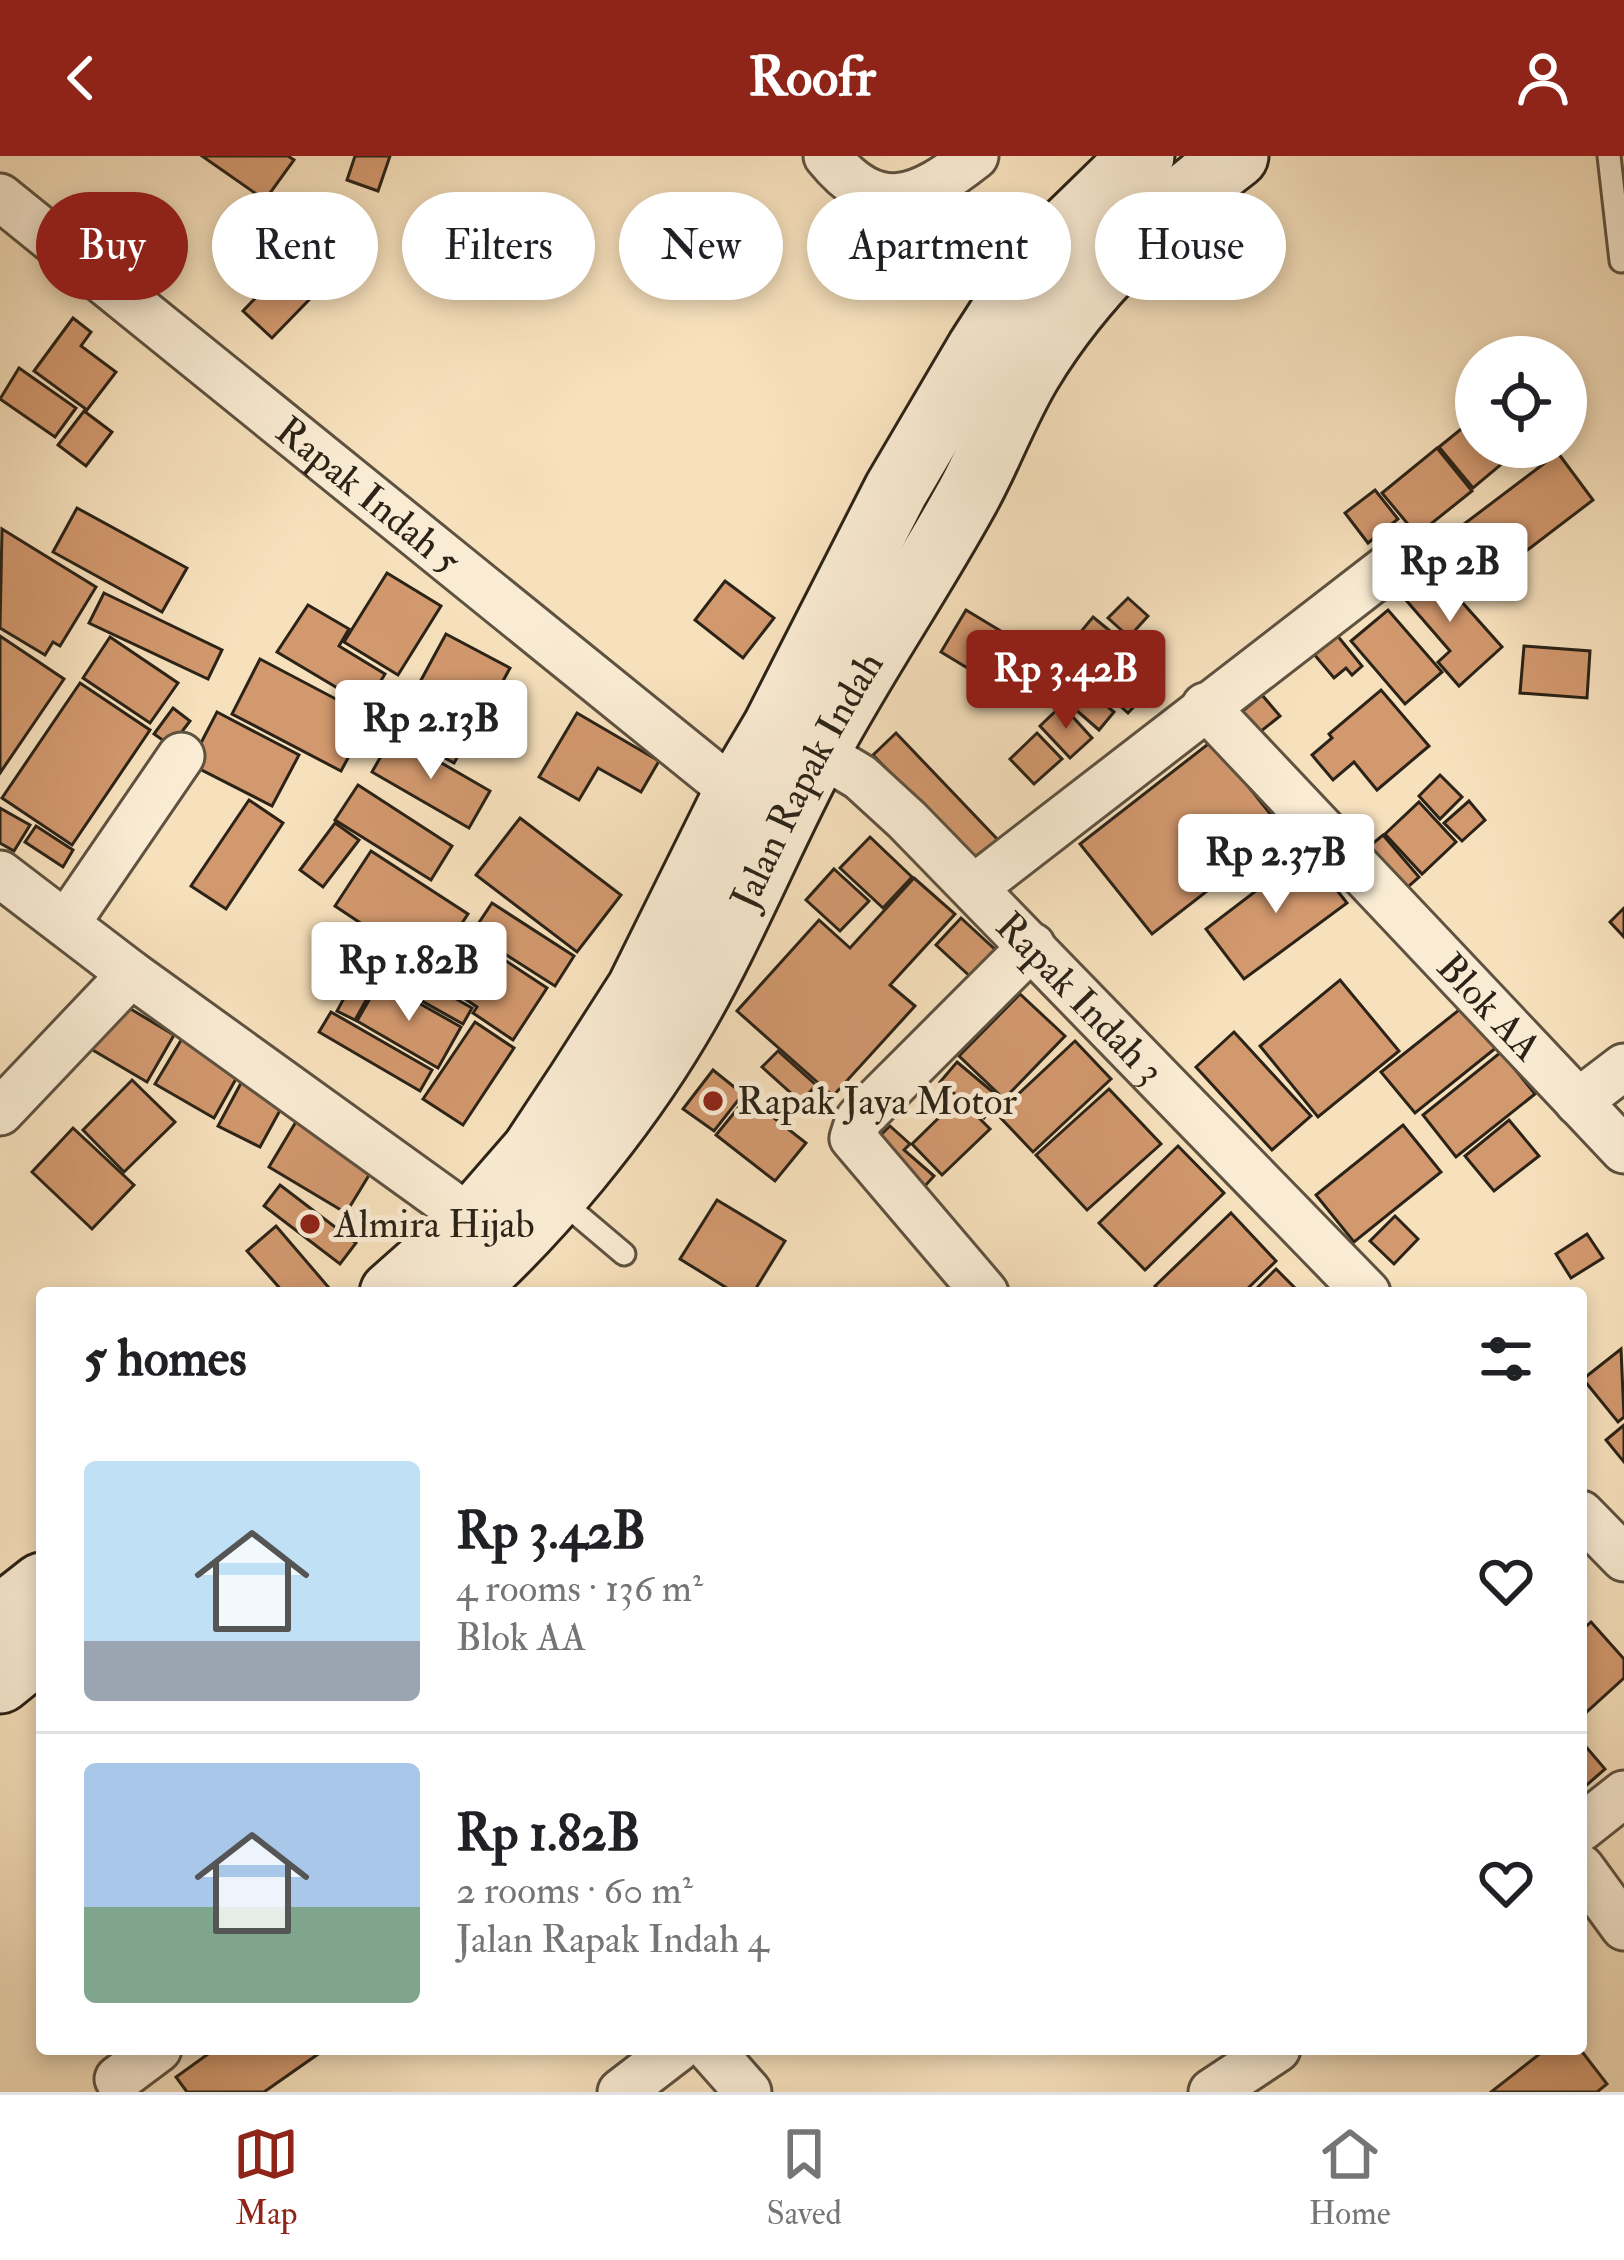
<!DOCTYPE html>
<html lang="en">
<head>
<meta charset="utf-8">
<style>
	body { margin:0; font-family:"IM FELL Double Pica",serif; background:#f6f6f6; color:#202124; height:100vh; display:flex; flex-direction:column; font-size:45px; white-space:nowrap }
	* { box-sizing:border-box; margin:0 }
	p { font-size:39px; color:#757577 }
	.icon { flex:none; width:66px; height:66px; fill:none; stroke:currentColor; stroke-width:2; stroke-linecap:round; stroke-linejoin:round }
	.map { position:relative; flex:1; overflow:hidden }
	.panel { position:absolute; left:36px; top:1131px; width:1551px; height:768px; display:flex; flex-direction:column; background:#fff; border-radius:12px; box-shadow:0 6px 18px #0003 }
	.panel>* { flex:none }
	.top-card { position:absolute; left:36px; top:36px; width:1554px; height:108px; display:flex; gap:24px }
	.tools { position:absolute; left:1455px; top:180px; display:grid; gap:24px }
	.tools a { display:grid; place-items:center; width:132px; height:132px; border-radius:50%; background:#fff; box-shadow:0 6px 18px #0003; font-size:60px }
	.price { position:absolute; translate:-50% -102px; padding:0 27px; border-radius:12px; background:#fff; color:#222; font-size:39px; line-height:78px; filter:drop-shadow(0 3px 6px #0008) }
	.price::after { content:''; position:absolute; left:50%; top:72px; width:36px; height:27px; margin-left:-18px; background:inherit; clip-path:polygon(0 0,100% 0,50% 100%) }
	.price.selected { background:#8f2418; color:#fff }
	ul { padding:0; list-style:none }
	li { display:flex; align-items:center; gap:36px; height:300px; padding:0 48px }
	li+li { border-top:3px solid #e0e0e0 }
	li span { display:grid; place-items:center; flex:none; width:336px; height:240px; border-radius:12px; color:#555 }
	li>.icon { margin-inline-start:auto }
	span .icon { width:144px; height:144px; fill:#fffc; stroke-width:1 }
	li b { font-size:51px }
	h2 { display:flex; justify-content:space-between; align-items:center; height:144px; padding:0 48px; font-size:51px }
	.tag { padding:0 42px; border-radius:54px; background:#fff; box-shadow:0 6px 18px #0003; font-size:42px; line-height:108px }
	.tag.selected { background:#8f2418; color:#fff }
	header { display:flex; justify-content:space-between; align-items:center; height:156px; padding:0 48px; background:#8f2418; color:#fff; font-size:54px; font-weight:800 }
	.tab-bar { display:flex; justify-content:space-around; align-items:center; height:168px; border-top:3px solid #e0e0e0; background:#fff; font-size:33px; color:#757577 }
	.tab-bar a { display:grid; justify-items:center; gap:6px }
	.tab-bar .selected { color:#8f2418 }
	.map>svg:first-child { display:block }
	.building { fill:#d2986e; stroke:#2b2317; stroke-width:3 }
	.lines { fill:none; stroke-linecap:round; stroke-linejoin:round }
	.service-casing { stroke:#5e5240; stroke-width:27 }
	.minor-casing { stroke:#5e5240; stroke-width:51 }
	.secondary-casing { stroke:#2b2317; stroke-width:69 }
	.service { stroke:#faecd4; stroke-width:21 }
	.minor { stroke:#faecd4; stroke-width:45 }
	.secondary { stroke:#faecd4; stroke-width:63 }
	.poi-dot { fill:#8f2418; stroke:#faecd4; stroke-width:4.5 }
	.labels { text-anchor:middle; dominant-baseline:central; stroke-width:10; stroke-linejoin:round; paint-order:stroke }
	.street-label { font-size:39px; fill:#2b2317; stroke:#faecd4 }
	.poi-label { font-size:39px; fill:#2b2317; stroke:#faecd4; text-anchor:start }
</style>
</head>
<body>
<header><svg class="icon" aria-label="back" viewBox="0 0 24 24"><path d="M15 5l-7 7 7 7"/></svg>Roofr<svg class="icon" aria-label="person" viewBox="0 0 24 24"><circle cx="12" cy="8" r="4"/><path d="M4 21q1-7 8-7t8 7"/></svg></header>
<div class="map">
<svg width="1624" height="1936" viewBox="0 0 1624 1936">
	<rect width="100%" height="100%" fill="#f7e1bd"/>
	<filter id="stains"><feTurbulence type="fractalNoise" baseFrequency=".00167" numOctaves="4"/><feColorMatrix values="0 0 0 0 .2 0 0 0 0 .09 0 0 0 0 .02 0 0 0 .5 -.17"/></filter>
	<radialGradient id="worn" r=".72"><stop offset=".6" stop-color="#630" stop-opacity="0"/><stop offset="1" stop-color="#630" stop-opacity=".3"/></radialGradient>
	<g class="building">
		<polygon points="202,0 288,0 294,4 265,44"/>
		<polygon points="355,0 390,0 378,35 347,24"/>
		<polygon points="307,88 336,116 272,182 243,155"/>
		<polygon points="73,162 91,176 81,190 116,216 87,254 34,215"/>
		<polygon points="19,212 76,252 55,281 0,243"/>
		<polygon points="84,255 112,276 86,310 58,289"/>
		<polygon points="1476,261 1476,291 1522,291 1473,332 1439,291"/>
		<polygon points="1437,292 1472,335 1417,379 1382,337"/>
		<polygon points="1558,297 1593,344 1463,443 1427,396"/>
		<polygon points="1375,334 1398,363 1368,387 1345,357"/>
		<polygon points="77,352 187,412 162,456 53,396"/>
		<polygon points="2,373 96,431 60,490 53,486 45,499 0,472"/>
		<polygon points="1428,408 1502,491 1459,530 1438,506 1450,495 1398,435"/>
		<polygon points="387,417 441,450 398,519 344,486"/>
		<polygon points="725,425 774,462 743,502 695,464"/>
		<polygon points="104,437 222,494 208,523 89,467"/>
		<polygon points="1128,442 1148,460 1129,481 1108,462"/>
		<polygon points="308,449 349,473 339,490 385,518 366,549 277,496"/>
		<polygon points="966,454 1004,477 979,519 941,496"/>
		<polygon points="1388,454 1442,516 1405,548 1351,485"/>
		<polygon points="1093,461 1121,484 1101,507 1074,484"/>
		<polygon points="446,478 510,512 484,560 420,526"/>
		<polygon points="1336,478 1362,510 1352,519 1346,512 1334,522 1313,497"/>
		<polygon points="0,480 64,523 0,617"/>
		<polygon points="110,481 178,527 150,567 83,522"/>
		<polygon points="1524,490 1590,495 1587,542 1520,537"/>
		<polygon points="260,503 370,561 341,615 232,558"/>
		<polygon points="1117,512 1146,538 1128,557 1099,531"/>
		<polygon points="407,526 478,565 454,607 383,568"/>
		<polygon points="80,527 150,574 72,689 2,642"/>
		<polygon points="1381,534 1429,590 1377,634 1354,606 1333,624 1312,599 1332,582 1329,578"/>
		<polygon points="1090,536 1114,556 1099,574 1075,553"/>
		<polygon points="1262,539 1280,560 1255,580 1238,559"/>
		<polygon points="1062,549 1092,582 1070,602 1040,570"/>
		<polygon points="173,552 190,565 171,590 154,578"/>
		<polygon points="217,556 299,599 272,650 190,608"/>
		<polygon points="577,557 659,605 641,636 598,612 579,644 539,621"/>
		<polygon points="896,577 1000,686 978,707 873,599"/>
		<polygon points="1037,577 1062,603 1034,628 1010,603"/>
		<polygon points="393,579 490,635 469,672 372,616"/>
		<polygon points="1212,585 1284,675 1152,778 1080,688"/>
		<polygon points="1440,619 1462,641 1440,663 1419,640"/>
		<polygon points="358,629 452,690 431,724 335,664"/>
		<polygon points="249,644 283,667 226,753 191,730"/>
		<polygon points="1469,645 1485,664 1462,685 1444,667"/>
		<polygon points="1419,646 1456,686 1422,718 1385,678"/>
		<polygon points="0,652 30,669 14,695 0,687"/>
		<polygon points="520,662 621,739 577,796 476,719"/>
		<polygon points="335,667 359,684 323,731 300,714"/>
		<polygon points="36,670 73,694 63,711 25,686"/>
		<polygon points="1383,679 1419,721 1402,736 1366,693"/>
		<polygon points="870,681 912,721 883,752 840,712"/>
		<polygon points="371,695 468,758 431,814 335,750"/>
		<polygon points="1307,696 1347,747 1244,823 1206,773"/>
		<polygon points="834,713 869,745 840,775 806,744"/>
		<polygon points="914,722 955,758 890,829 915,850 833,940 737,855 819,764 850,792"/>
		<polygon points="492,747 574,800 555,830 472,777"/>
		<polygon points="1624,752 1624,781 1610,766"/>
		<polygon points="961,762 1000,798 975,825 936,789"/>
		<polygon points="370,794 472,852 463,868 379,821 355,864 337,855"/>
		<polygon points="491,795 547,832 513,884 473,857 477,851 461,840"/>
		<polygon points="1340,824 1399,895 1318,961 1260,890"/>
		<polygon points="380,825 461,871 438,912 357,865"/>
		<polygon points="1020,838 1065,880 1004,943 959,900"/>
		<polygon points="119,846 174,879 147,926 91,893"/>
		<polygon points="1464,850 1497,891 1415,957 1381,916"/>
		<polygon points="331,856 432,914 420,935 319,876"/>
		<polygon points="475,866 514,892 463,969 423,943"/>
		<polygon points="1234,876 1311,960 1272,994 1196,911"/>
		<polygon points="183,881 241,914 214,962 155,928"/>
		<polygon points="1075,885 1111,923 1033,996 997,958"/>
		<polygon points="778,895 816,929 801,946 762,911"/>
		<polygon points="1501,896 1535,938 1456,1001 1423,959"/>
		<polygon points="957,906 1000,942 984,962 940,926"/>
		<polygon points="248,914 290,936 260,991 218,970"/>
		<polygon points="713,914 743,938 714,975 683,953"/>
		<polygon points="132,924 175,966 124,1016 83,974"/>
		<polygon points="1109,933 1161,988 1087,1054 1036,999"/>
		<polygon points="747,941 806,987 775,1025 716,979"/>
		<polygon points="959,942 990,973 942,1019 912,988"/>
		<polygon points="297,964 374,1011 346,1057 269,1011"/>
		<polygon points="1509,964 1539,1000 1494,1035 1465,1000"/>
		<polygon points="1403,969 1441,1016 1354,1086 1316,1039"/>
		<polygon points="890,970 910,988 904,994 934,1020 916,1040 864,995"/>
		<polygon points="73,972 134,1029 92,1073 32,1016"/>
		<polygon points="1178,990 1224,1037 1145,1114 1099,1067"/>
		<polygon points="280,1029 356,1087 340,1108 264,1050"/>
		<polygon points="717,1044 785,1085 753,1137 735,1137 680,1103"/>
		<polygon points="1231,1057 1276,1105 1243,1137 1161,1137 1155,1130"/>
		<polygon points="1395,1060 1418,1083 1394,1108 1370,1085"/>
		<polygon points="276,1070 330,1133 325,1137 284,1137 247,1095"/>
		<polygon points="1587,1078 1603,1102 1571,1122 1556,1098"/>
		<polygon points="1276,1113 1300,1137 1252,1137"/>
		<polygon points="1621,1193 1624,1261 1618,1266 1583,1223"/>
		<polygon points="1624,1269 1624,1306 1606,1284"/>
		<polygon points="1591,1466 1624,1503 1624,1522 1581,1561 1581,1475"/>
		<polygon points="1581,1585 1605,1613 1581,1634"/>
		<polygon points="215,1893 319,1893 321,1896 264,1936 187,1936 176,1921"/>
		<polygon points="1546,1893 1580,1893 1607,1928 1597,1936 1491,1936"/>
	</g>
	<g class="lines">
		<g class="service-casing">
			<g id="service">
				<polyline points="1609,0 1621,105"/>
				<polyline points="559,1043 624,1098"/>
			</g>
		</g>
		<g class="minor-casing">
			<g id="minor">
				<path d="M827 0C878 63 918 45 975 0"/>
				<path id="s1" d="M0 41 736 637"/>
				<path id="s2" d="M1205 550 1624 994"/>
				<path id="s3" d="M793 581 860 621 907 664 1367 1137"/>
				<polyline points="0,718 131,818 496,1081"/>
				<polyline points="975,731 1398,404"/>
				<polyline points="66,768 181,600"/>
				<polyline points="1578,946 1624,911"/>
				<polyline points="0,956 131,818"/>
				<polyline points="985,1137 853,982 859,963 1032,790"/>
				<polyline points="1581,1358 1624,1402"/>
				<polyline points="1581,1672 1624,1638"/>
				<polyline points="1581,1712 1624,1771"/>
				<polyline points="710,1893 748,1936"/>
				<polyline points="118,1923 158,1893"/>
				<polyline points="621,1936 677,1893"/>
				<polyline points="1212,1936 1277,1893"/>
			</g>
		</g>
		<g class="secondary-casing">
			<g id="secondary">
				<polyline points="392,1137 472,1066 533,996 580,925 639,833 736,637 775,571 896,334 979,193 1017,134 1067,73 1142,0"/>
				<path id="s4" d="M459 1137C539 1067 624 963 678 872 731 783 769 686 817 596 863 510 918 430 965 345 989 303 1005 256 1030 215 1083 128 1155 61 1236 0"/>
				<polyline points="0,1462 42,1429"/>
				<polyline points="0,1525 42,1491"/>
			</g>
		</g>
		<use href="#service" class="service"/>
		<use href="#minor" class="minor"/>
		<use href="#secondary" class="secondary"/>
	</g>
	<g class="poi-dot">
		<circle cx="713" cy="945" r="12"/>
		<circle cx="310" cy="1068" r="12"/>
	</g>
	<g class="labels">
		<g class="street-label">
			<text stroke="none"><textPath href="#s1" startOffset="474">Rapak Indah 5</textPath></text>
			<text stroke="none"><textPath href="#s4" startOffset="624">Jalan Rapak Indah</textPath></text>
			<text stroke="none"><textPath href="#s3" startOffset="390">Rapak Indah 3</textPath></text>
			<text stroke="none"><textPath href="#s2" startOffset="414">Blok AA</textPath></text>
		</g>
		<g class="poi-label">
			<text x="737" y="945">Rapak Jaya Motor</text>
			<text x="334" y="1068">Almira Hijab</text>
		</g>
	</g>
	<rect width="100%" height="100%" filter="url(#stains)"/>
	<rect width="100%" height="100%" fill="url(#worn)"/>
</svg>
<div class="tools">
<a><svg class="icon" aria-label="locate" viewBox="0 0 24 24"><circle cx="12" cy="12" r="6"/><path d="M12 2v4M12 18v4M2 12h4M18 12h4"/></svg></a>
</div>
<b class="price" style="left:1450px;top:469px">Rp 2B</b>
<b class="price selected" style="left:1066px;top:576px">Rp 3.42B</b>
<b class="price" style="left:431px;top:626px">Rp 2.13B</b>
<b class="price" style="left:1276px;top:760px">Rp 2.37B</b>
<b class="price" style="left:409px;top:868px">Rp 1.82B</b>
<div class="top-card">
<a class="tag selected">Buy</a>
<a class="tag">Rent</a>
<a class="tag">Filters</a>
<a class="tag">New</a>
<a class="tag">Apartment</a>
<a class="tag">House</a>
</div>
<section class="panel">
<h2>5 homes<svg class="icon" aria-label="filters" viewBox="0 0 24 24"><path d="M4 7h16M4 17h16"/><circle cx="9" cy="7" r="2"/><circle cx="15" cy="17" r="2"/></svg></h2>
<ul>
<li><span style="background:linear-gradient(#bfe0f5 75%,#9aa5b1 0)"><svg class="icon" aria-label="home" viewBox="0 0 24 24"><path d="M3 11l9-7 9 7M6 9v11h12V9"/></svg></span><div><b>Rp 3.42B</b><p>4 rooms · 136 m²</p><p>Blok AA</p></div><svg class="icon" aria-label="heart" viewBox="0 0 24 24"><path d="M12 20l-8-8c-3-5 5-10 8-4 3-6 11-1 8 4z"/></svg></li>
<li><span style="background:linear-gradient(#a9c7e8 60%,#7fa58c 0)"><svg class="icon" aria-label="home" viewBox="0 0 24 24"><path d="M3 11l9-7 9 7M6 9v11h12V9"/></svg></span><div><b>Rp 1.82B</b><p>2 rooms · 60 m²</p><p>Jalan Rapak Indah 4</p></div><svg class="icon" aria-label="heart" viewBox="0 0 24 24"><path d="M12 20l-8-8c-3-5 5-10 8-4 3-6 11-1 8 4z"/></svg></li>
</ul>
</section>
</div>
<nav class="tab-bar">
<a class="selected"><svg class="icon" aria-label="map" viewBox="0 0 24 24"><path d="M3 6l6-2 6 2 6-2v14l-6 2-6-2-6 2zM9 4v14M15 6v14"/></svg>Map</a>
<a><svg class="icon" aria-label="saved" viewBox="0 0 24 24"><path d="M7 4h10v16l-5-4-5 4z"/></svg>Saved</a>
<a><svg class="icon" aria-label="home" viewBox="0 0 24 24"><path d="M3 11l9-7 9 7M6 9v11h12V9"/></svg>Home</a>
</nav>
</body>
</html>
